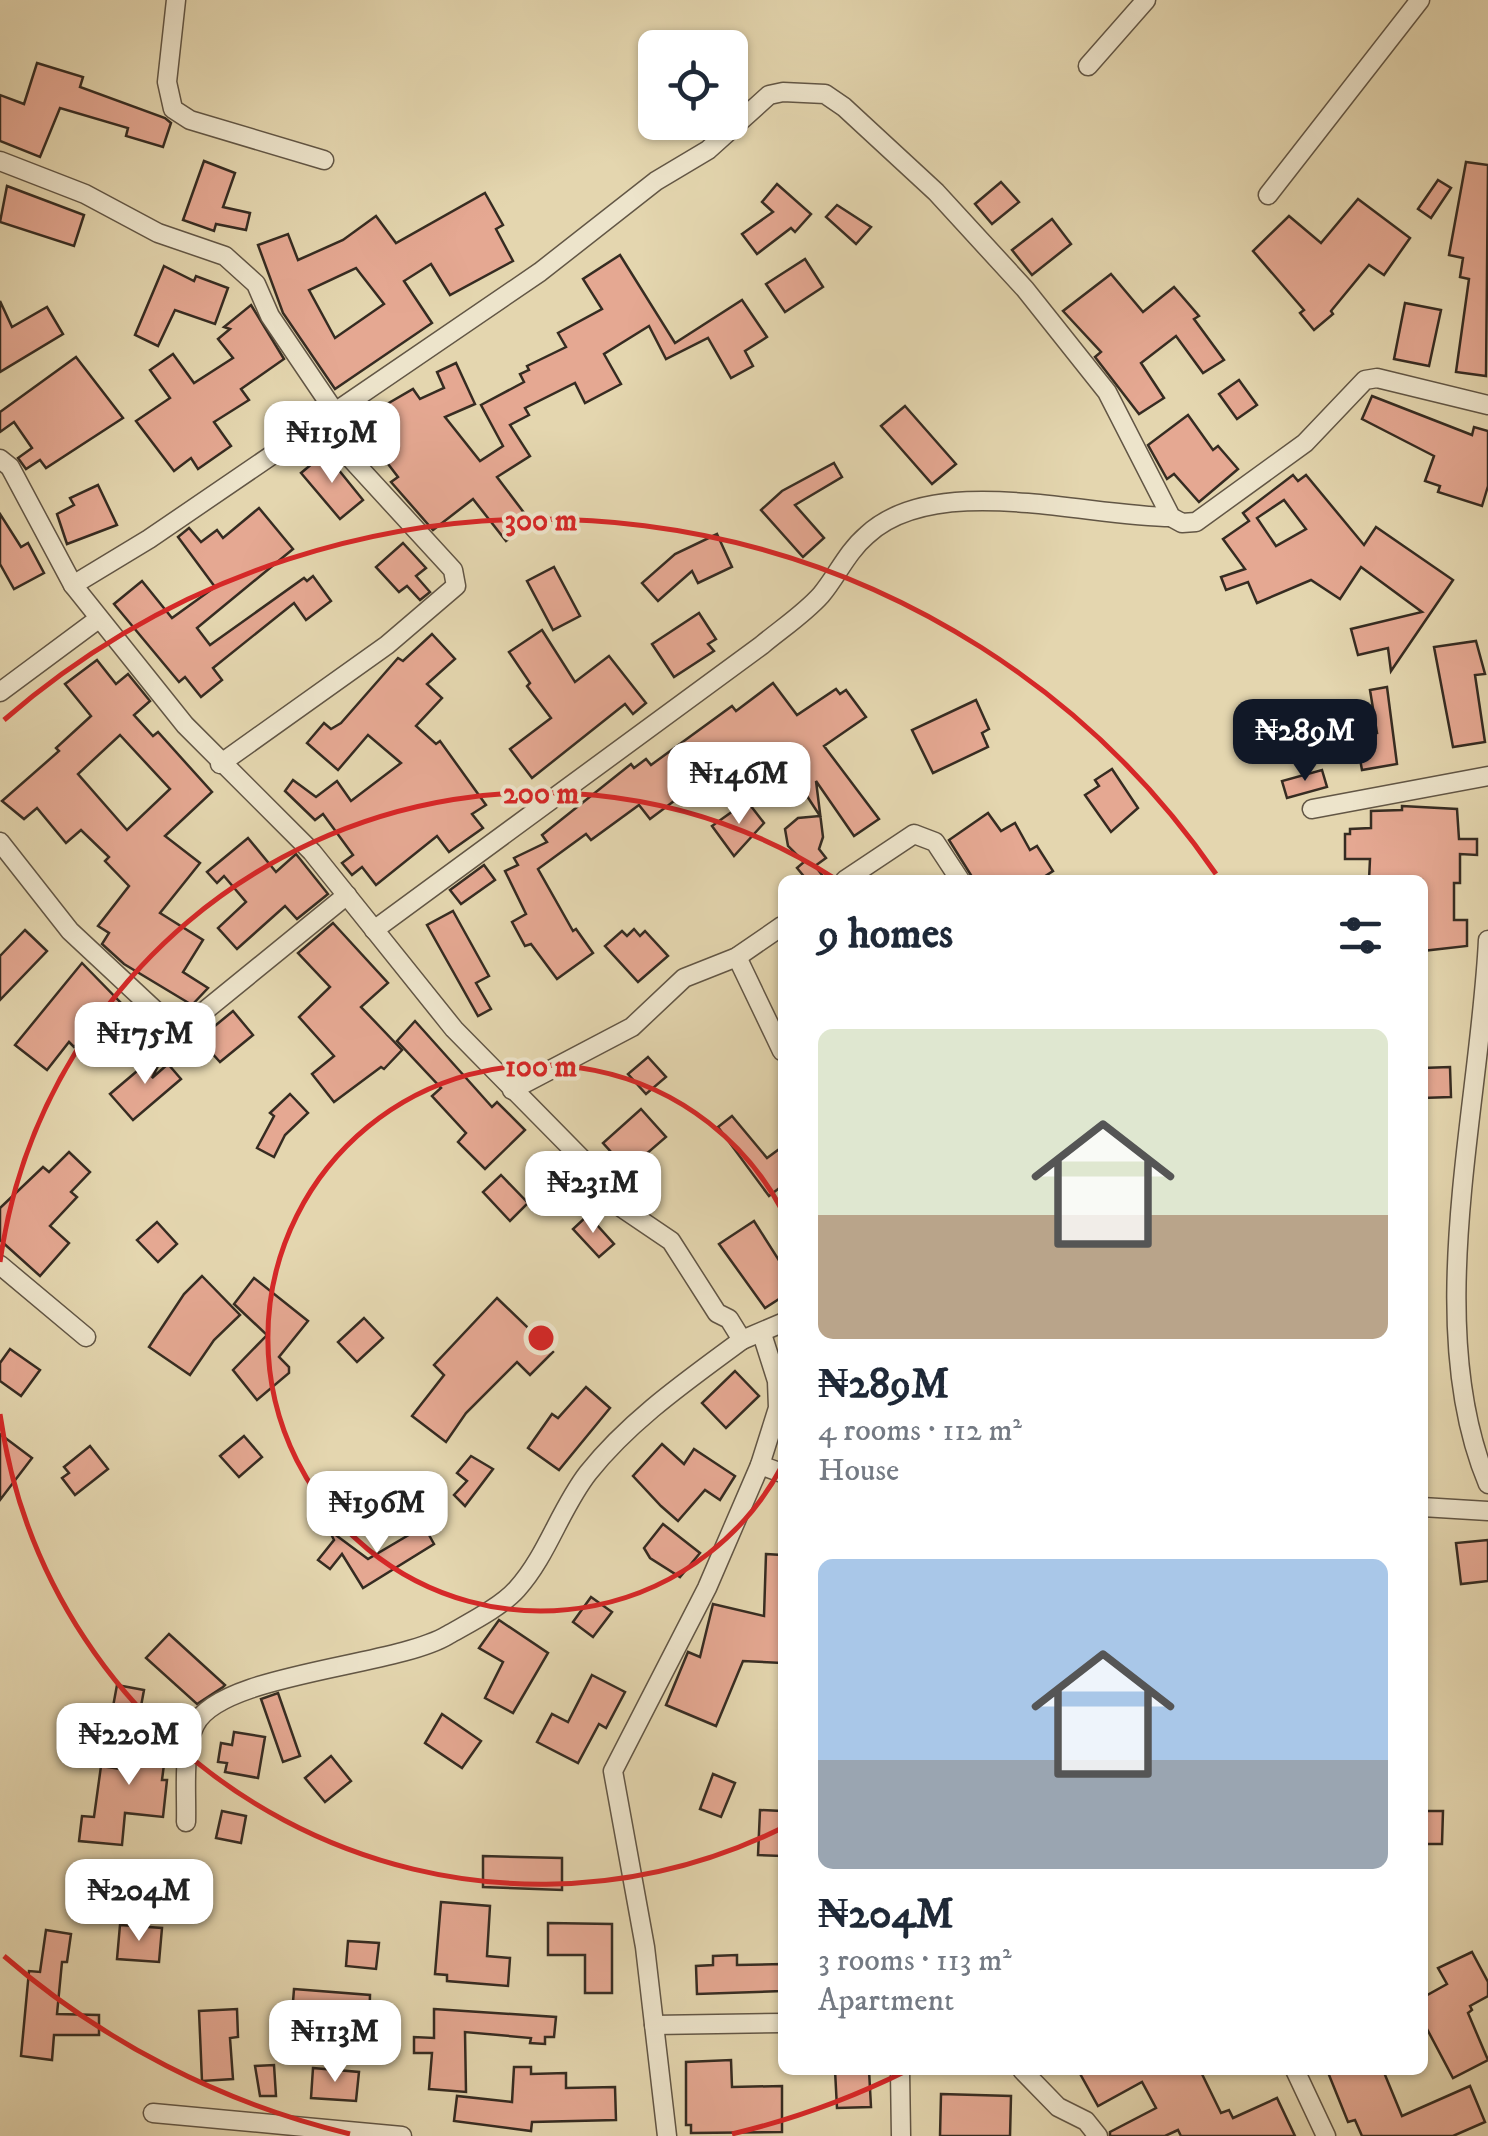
<!DOCTYPE html>
<html lang="en">
<head>
<meta charset="utf-8">
<style>
	body { margin:0; font-family:"IM FELL DW Pica",serif; background:#f6f6f7; color:#1f2937; height:100vh; display:flex; flex-direction:column; font-size:38px; white-space:nowrap }
	* { box-sizing:border-box; margin:0 }
	p { font-size:32px; color:#747a83 }
	.icon { flex:none; width:55px; height:55px; fill:none; stroke:currentColor; stroke-width:2; stroke-linecap:round; stroke-linejoin:round }
	.map { position:relative; flex:1; overflow:hidden }
	.details { position:absolute; left:778px; top:875px; width:650px; height:1200px; display:flex; flex-direction:column; background:#fff; border-radius:15px; box-shadow:0 2px 8px #0004 }
	.details>* { flex:none }
	.tools { position:absolute; left:638px; top:30px; display:grid; gap:20px }
	.tools a { display:grid; place-items:center; width:110px; height:110px; border-radius:15px; background:#fff; box-shadow:0 2px 8px #0004; font-size:50px }
	.price { position:absolute; translate:-50% -85px; padding:0 22px; border-radius:20px; background:#fff; color:#222; font-size:32px; line-height:65px; filter:drop-shadow(0 2px 5px #0008) }
	.price::after { content:''; position:absolute; left:50%; top:60px; width:30px; height:22px; margin-left:-15px; background:inherit; clip-path:polygon(0 0,100% 0,50% 100%) }
	.price.selected { background:#111827; color:#fff }
	ul { padding:0; list-style:none }
	li { display:grid; align-content:center; gap:20px; height:530px; padding:0 40px }
	li span { display:grid; place-items:center; height:310px; border-radius:15px; color:#555 }
	li>.icon { margin-inline-start:auto }
	span .icon { width:180px; height:180px; fill:#fffc; stroke-width:1 }
	li b { font-size:42px }
	h2 { display:flex; justify-content:space-between; align-items:center; height:120px; padding:0 40px; font-size:42px }
	.map>svg:first-child { display:block }
	.building { fill:#e5a892; stroke:#362c22; stroke-width:2.5; fill-rule:evenodd }
	.lines { fill:none; stroke-linecap:round; stroke-linejoin:round }
	.minor-casing { stroke:#625645; stroke-width:21 }
	.minor { stroke:#ede4cb; stroke-width:18 }
	.ring { fill:none; stroke:#d62828; stroke-width:5 }
	.centre { fill:#d62828; stroke:#ede4cb; stroke-width:5 }
	.ring-label { font-size:30px; text-anchor:middle; font-weight:bold; fill:#d62828; stroke:#ede4cb; stroke-width:8; stroke-linejoin:round; paint-order:stroke }
</style>
</head>
<body>
<div class="map">
<svg width="1488" height="2136" viewBox="0 0 1488 2136">
	<rect width="100%" height="100%" fill="#e4d6af"/>
	<filter id="stains"><feTurbulence type="fractalNoise" baseFrequency=".002" numOctaves="4"/><feColorMatrix values="0 0 0 0 .2 0 0 0 0 .09 0 0 0 0 .02 0 0 0 .5 -.17"/></filter>
	<radialGradient id="worn" r=".72"><stop offset=".6" stop-color="#630" stop-opacity="0"/><stop offset="1" stop-color="#630" stop-opacity=".3"/></radialGradient>
	<g class="building">
		<polygon points="37,63 83,77 80,87 165,118 171,123 163,147 126,136 128,128 60,108 40,157 0,141 0,95 24,104"/>
		<polygon points="204,161 235,173 223,207 250,213 246,230 216,224 214,231 183,220"/>
		<polygon points="1466,162 1488,165 1486,376 1456,372 1469,279 1460,277 1463,258 1449,255"/>
		<polygon points="1438,180 1451,188 1431,218 1418,209"/>
		<polygon points="1001,182 1019,202 992,224 975,204"/>
		<polygon points="777,184 811,214 795,232 791,228 757,254 742,234 773,212 762,202"/>
		<polygon points="7,186 84,215 74,246 0,222"/>
		<path d="M485 193 503 225 496 229 513 261 450 295 431 264 404 281 432 323 335 389 283 313 258 245 288 234 298 260 343 240 376 216 396 243ZM356 268 384 304 335 338 309 290Z"/>
		<polygon points="1358,199 1410,238 1384,275 1369,265 1331,311 1333,314 1314,330 1300,313 1304,310 1253,251 1289,216 1321,243"/>
		<polygon points="837,205 871,227 856,244 826,217"/>
		<polygon points="1052,219 1071,244 1032,275 1012,250"/>
		<polygon points="620,255 675,343 742,300 767,337 745,351 753,366 731,378 708,338 666,359 649,326 604,354 621,384 585,403 575,383 525,408 529,415 510,425 530,456 497,477 531,522 506,541 473,499 433,530 391,482 398,477 356,422 413,389 420,399 444,388 437,372 456,363 475,404 445,417 480,461 503,446 481,405 524,382 520,374 529,370 527,366 566,347 558,333 602,309 583,279"/>
		<polygon points="805,259 823,287 785,312 766,284"/>
		<polygon points="164,266 194,281 196,276 228,288 215,324 175,310 158,346 135,335"/>
		<polygon points="1111,274 1143,312 1174,287 1199,316 1194,319 1224,360 1203,373 1176,336 1141,363 1164,398 1139,414 1095,357 1101,352 1063,311"/>
		<polygon points="0,301 12,327 47,307 63,334 0,372"/>
		<polygon points="1405,303 1441,310 1429,366 1394,359"/>
		<polygon points="251,305 284,359 241,389 249,400 214,422 231,446 198,469 191,458 174,471 136,421 170,398 150,370 173,354 194,383 233,358 218,339 230,329 224,327"/>
		<polygon points="76,357 123,418 46,468 40,460 26,469 18,458 32,448 14,422 0,432 0,412"/>
		<polygon points="1239,380 1257,405 1237,419 1219,394"/>
		<polygon points="1372,396 1472,435 1474,427 1488,431 1488,486 1482,506 1438,492 1440,486 1425,481 1434,456 1362,419"/>
		<polygon points="905,406 956,464 932,484 881,426"/>
		<polygon points="1188,415 1213,450 1218,446 1238,469 1199,502 1174,474 1167,479 1148,445"/>
		<polygon points="325,453 363,500 340,519 301,473"/>
		<polygon points="834,463 842,477 795,505 824,538 803,557 761,510 782,491"/>
		<path d="M1293 475 1298 481 1306 475 1364 545 1376 527 1453 580 1391 671 1388 648 1358 655 1351 629 1422 612 1361 567 1340 599 1311 580 1257 603 1248 582 1226 590 1221 577 1245 569 1223 539 1249 521 1243 513ZM1284 500 1306 529 1276 546 1257 518Z"/>
		<polygon points="98,485 117,525 67,544 57,514 74,505 70,498"/>
		<polygon points="259,508 293,549 197,628 210,645 304,578 307,581 313,576 331,601 306,620 294,603 213,668 222,680 201,697 185,677 179,682 114,604 142,581 172,618 215,587 178,537 189,528 201,542 217,530 223,538"/>
		<polygon points="0,514 21,547 28,543 44,573 14,589 0,564"/>
		<polygon points="717,534 732,567 698,583 692,571 658,601 642,583 675,554"/>
		<polygon points="403,543 426,568 416,576 430,592 420,600 407,586 399,592 376,567"/>
		<polygon points="554,567 580,616 553,630 527,581"/>
		<polygon points="699,613 716,639 708,644 714,651 674,677 652,644"/>
		<polygon points="542,630 575,682 609,656 646,703 633,714 625,704 532,778 510,749 551,718 527,686 530,683 509,652"/>
		<polygon points="432,634 455,659 427,684 442,698 416,726 436,744 440,741 486,805 472,814 483,828 449,852 437,836 376,885 362,867 352,875 342,863 353,855 323,814 315,820 285,791 293,780 316,797 337,781 351,801 401,763 368,735 338,770 307,743 324,723 331,729 341,723 398,658 403,661"/>
		<polygon points="1476,641 1485,674 1475,675 1485,742 1453,747 1434,647"/>
		<path d="M97 660 116 684 128 674 150 701 134 715 153 736 158 732 212 792 165 836 200 863 160 913 203 940 183 972 208 988 192 1005 124 964 102 944 109 933 98 926 129 886 105 861 109 857 81 830 66 843 37 808 24 819 2 801 59 751 56 748 91 716 65 684ZM120 735 170 789 127 830 78 774Z"/>
		<polygon points="773,683 797,715 836,689 840,694 846,690 866,717 824,746 879,819 854,836 816,781 823,837 819,849 826,858 815,866 826,880 807,880 797,868 804,862 788,846 785,829 798,818 820,816 790,770 773,782 756,757 692,801 686,792 650,819 639,805 591,840 586,834 538,869 573,931 576,929 593,953 557,979 531,944 525,946 512,922 526,914 505,871 518,865 514,858 547,842 542,835 631,764 634,768 646,759 651,765 732,706 736,711"/>
		<polygon points="1387,687 1397,764 1362,770 1356,737 1377,733 1370,690"/>
		<polygon points="976,700 989,729 982,733 988,747 933,773 912,730"/>
		<polygon points="1112,769 1138,808 1111,832 1085,795 1099,786 1095,780"/>
		<polygon points="1322,770 1327,787 1287,798 1282,781"/>
		<polygon points="747,801 764,823 734,856 712,826"/>
		<polygon points="1402,806 1457,809 1459,839 1477,839 1477,855 1460,854 1460,883 1454,883 1454,920 1467,920 1467,946 1422,951 1422,880 1369,880 1370,859 1345,859 1345,834 1350,834 1350,829 1371,828 1371,811 1402,810"/>
		<polygon points="988,813 1001,831 1015,823 1030,850 1037,846 1053,871 1039,880 974,880 949,840"/>
		<polygon points="248,838 276,872 296,854 328,894 297,919 285,906 237,949 218,928 246,902 224,876 217,883 207,872"/>
		<polygon points="484,865 495,880 461,904 450,890"/>
		<polygon points="453,911 489,976 476,983 491,1009 478,1016 427,925"/>
		<polygon points="333,923 388,983 361,1007 402,1050 384,1069 381,1067 334,1102 312,1074 334,1056 299,1017 330,987 298,953"/>
		<polygon points="634,929 640,936 645,931 668,956 638,982 605,946 622,931 627,936"/>
		<polygon points="25,930 47,951 0,1000 0,956"/>
		<polygon points="82,963 121,1003 74,1047 69,1042 47,1070 15,1045"/>
		<polygon points="233,1011 253,1035 220,1062 199,1039"/>
		<polygon points="415,1021 492,1107 497,1102 525,1130 485,1169 458,1142 466,1133 432,1096 441,1088 397,1041"/>
		<polygon points="169,1044 152,1078 168,1064 181,1079 133,1120 110,1094"/>
		<polygon points="648,1057 666,1077 646,1094 628,1074"/>
		<polygon points="1450,1067 1451,1097 1422,1098 1422,1068"/>
		<polygon points="290,1094 308,1113 285,1135 274,1157 257,1148 274,1116 270,1113"/>
		<polygon points="641,1109 666,1137 637,1162 632,1156 622,1164 603,1143"/>
		<polygon points="732,1116 767,1158 782,1147 782,1186 769,1196 718,1127"/>
		<polygon points="69,1152 90,1172 71,1192 77,1197 50,1226 69,1243 40,1276 0,1240 0,1208 43,1167 49,1172"/>
		<polygon points="501,1175 528,1203 510,1221 483,1192"/>
		<polygon points="588,1215 614,1244 599,1257 573,1229"/>
		<polygon points="754,1221 782,1265 782,1297 765,1308 719,1244"/>
		<polygon points="157,1222 177,1244 158,1262 137,1240"/>
		<polygon points="202,1276 240,1315 214,1340 190,1375 149,1347 184,1294"/>
		<polygon points="254,1278 308,1321 279,1357 289,1367 289,1373 257,1400 233,1370 267,1335 234,1304"/>
		<polygon points="497,1298 553,1352 530,1375 517,1362 466,1413 446,1442 412,1416 444,1375 434,1365"/>
		<polygon points="364,1318 383,1338 357,1362 338,1342"/>
		<polygon points="10,1349 40,1370 21,1396 0,1381 0,1363"/>
		<polygon points="735,1371 759,1396 726,1428 702,1403"/>
		<polygon points="586,1387 610,1408 559,1470 528,1448 552,1414 558,1418"/>
		<polygon points="0,1434 32,1458 0,1500"/>
		<polygon points="244,1436 262,1457 239,1477 220,1456"/>
		<polygon points="662,1444 684,1464 694,1449 735,1476 720,1500 705,1490 678,1521 661,1506 633,1476"/>
		<polygon points="90,1446 108,1469 75,1495 62,1478 69,1473 64,1467"/>
		<polygon points="471,1456 493,1469 465,1506 454,1495 467,1481 457,1473"/>
		<polygon points="663,1524 700,1553 680,1577 650,1558 644,1548"/>
		<polygon points="424,1526 434,1544 363,1588 342,1554 330,1569 318,1560 334,1540 329,1530 368,1559"/>
		<polygon points="1488,1540 1488,1581 1461,1584 1456,1543"/>
		<polygon points="766,1554 782,1555 782,1663 743,1661 716,1726 666,1705 688,1652 700,1657 713,1604 764,1616"/>
		<polygon points="591,1597 612,1612 593,1637 573,1622"/>
		<polygon points="499,1620 548,1653 513,1713 485,1698 503,1662 479,1648"/>
		<polygon points="169,1634 225,1685 223,1687 197,1704 146,1658"/>
		<polygon points="592,1675 625,1692 606,1728 599,1724 578,1763 537,1742 552,1714 568,1722"/>
		<polygon points="117,1685 144,1690 139,1717 112,1712"/>
		<polygon points="278,1693 300,1756 283,1762 261,1699"/>
		<polygon points="442,1714 481,1741 462,1768 425,1743"/>
		<polygon points="134,1725 163,1725 163,1749 166,1749 162,1780 167,1780 163,1817 125,1813 122,1845 79,1841 82,1816 94,1817 101,1766 121,1769 123,1744 134,1745"/>
		<polygon points="234,1732 265,1737 258,1778 225,1772 227,1763 218,1762 221,1743 232,1745"/>
		<polygon points="331,1756 351,1781 325,1802 305,1778"/>
		<polygon points="713,1774 735,1783 721,1817 700,1809"/>
		<polygon points="760,1810 782,1811 782,1856 758,1855"/>
		<polygon points="222,1811 246,1816 241,1843 216,1838"/>
		<polygon points="1422,1811 1443,1811 1442,1844 1422,1844"/>
		<polygon points="483,1856 562,1858 562,1890 483,1887"/>
		<polygon points="441,1902 490,1906 487,1956 510,1958 508,1986 447,1981 447,1975 435,1974"/>
		<polygon points="548,1923 612,1924 612,1993 585,1993 585,1955 548,1955"/>
		<polygon points="120,1925 162,1928 159,1962 117,1959"/>
		<polygon points="46,1930 71,1934 67,1962 62,1962 57,2014 99,2015 99,2035 54,2035 52,2060 21,2056 29,1971 40,1972"/>
		<polygon points="348,1941 379,1943 376,1969 346,1966"/>
		<polygon points="1472,1952 1488,1982 1488,1996 1470,2006 1472,2010 1468,2013 1488,2060 1453,2078 1427,2029 1422,2031 1422,1998 1447,1984 1438,1968"/>
		<polygon points="737,1955 737,1965 782,1964 782,1991 697,1994 696,1966 713,1965 713,1956"/>
		<polygon points="294,1989 370,1995 369,2027 291,2028"/>
		<polygon points="237,2009 238,2037 230,2038 233,2079 202,2081 199,2011"/>
		<polygon points="434,2009 556,2017 554,2037 545,2037 545,2044 530,2043 531,2038 465,2032 466,2092 429,2089 432,2053 414,2053 414,2037 434,2038"/>
		<polygon points="731,2060 732,2087 782,2086 782,2132 691,2133 691,2125 686,2125 686,2062"/>
		<polygon points="274,2065 276,2096 260,2096 255,2066"/>
		<polygon points="514,2067 531,2067 531,2074 566,2073 566,2088 615,2087 616,2120 532,2122 531,2131 454,2121 457,2096 512,2102"/>
		<polygon points="313,2068 359,2072 356,2101 311,2098"/>
		<polygon points="835,2070 869,2070 871,2107 837,2108"/>
		<polygon points="1078,2070 1200,2070 1221,2113 1229,2110 1233,2118 1277,2098 1295,2136 1181,2136 1178,2130 1165,2136 1110,2136 1110,2132 1156,2108 1142,2082 1098,2106"/>
		<polygon points="1327,2070 1383,2070 1402,2116 1470,2086 1485,2122 1453,2136 1362,2136 1355,2120 1348,2122"/>
		<polygon points="941,2094 1011,2096 1010,2136 940,2136"/>
	</g>
	<g class="lines">
		<g class="minor-casing">
			<g id="minor">
				<polyline points="176,0 167,82 173,109 190,120 324,160"/>
				<polyline points="1088,66 1146,0"/>
				<polyline points="0,161 85,194 158,233 225,256 256,284 270,316 335,412"/>
				<polyline points="1268,195 1420,0"/>
				<polyline points="0,459 10,467 73,585 185,725 312,852 454,1029 587,1164 609,1199 671,1241 717,1313 729,1319 742,1340 782,1323"/>
				<polyline points="73,585 149,539 540,272 656,181 708,150 769,95 783,92 825,94 844,107 936,192 1025,289 1107,392 1171,517 1182,523 1196,522 1305,443 1365,380 1377,378 1488,405"/>
				<polyline points="0,692 97,620"/>
				<polyline points="220,764 387,645 456,586 453,570 319,424"/>
				<polyline points="1312,809 1488,776"/>
				<polyline points="0,842 70,931 159,1014 176,1022 196,1018 347,895"/>
				<polyline points="845,880 914,834 935,842 960,880"/>
				<path d="M374 930 762 645C781 629 804 614 821 595 837 576 847 552 867 535 936 471 1086 517 1171 517"/>
				<path d="M1488 940C1480 1108 1421 1326 1488 1484"/>
				<polyline points="737,957 782,1051"/>
				<polyline points="512,1090 632,1027 684,978 737,957 782,926"/>
				<polyline points="0,1265 86,1337"/>
				<polyline points="760,1465 782,1473"/>
				<polyline points="1422,1507 1488,1511"/>
				<path d="M186 1822C187 1794 182 1750 195 1725 220 1673 395 1667 448 1635 469 1623 501 1607 517 1589 547 1556 560 1509 588 1473 630 1420 688 1380 742 1340"/>
				<polyline points="654,2025 782,2023"/>
				<polyline points="900,2070 901,2136"/>
				<polyline points="1022,2070 1058,2107 1086,2121 1098,2136"/>
				<polyline points="1295,2070 1326,2136"/>
				<polyline points="153,2113 402,2136"/>
				<polyline points="667,2136 645,1947 613,1771 707,1588 760,1465 778,1408 777,1381 762,1334"/>
			</g>
		</g>
		<use href="#minor" class="minor"/>
	</g>
	<g class="ring">
		<path d="M782 1466A273 273 0 1 1 782 1210"/>
		<path d="M780 1829A546 546 0 0 1 0 1414M0 1262A546 546 0 0 1 834 878"/>
		<path d="M906 2071A819 819 0 0 1 732 2134M350 2134A819 819 0 0 1 4 1956M4 720A819 819 0 0 1 1216 874"/>
	</g>
	<circle cx="541" cy="1338" r="15" class="centre"/>
	<g class="ring-label">
		<text x="541" y="530">300 m</text>
		<text x="541" y="803">200 m</text>
		<text x="541" y="1076">100 m</text>
	</g>
	<rect width="100%" height="100%" filter="url(#stains)"/>
	<rect width="100%" height="100%" fill="url(#worn)"/>
</svg>
<div class="tools">
<a><svg class="icon" aria-label="locate" viewBox="0 0 24 24"><circle cx="12" cy="12" r="6"/><path d="M12 2v4M12 18v4M2 12h4M18 12h4"/></svg></a>
</div>
<b class="price" style="left:332px;top:486px">₦119M</b>
<b class="price selected" style="left:1305px;top:784px">₦289M</b>
<b class="price" style="left:739px;top:827px">₦146M</b>
<b class="price" style="left:145px;top:1087px">₦175M</b>
<b class="price" style="left:593px;top:1236px">₦231M</b>
<b class="price" style="left:377px;top:1556px">₦196M</b>
<b class="price" style="left:129px;top:1788px">₦220M</b>
<b class="price" style="left:139px;top:1944px">₦204M</b>
<b class="price" style="left:335px;top:2085px">₦113M</b>
<section class="details">
<h2>9 homes<svg class="icon" aria-label="filters" viewBox="0 0 24 24"><path d="M4 7h16M4 17h16"/><circle cx="9" cy="7" r="2"/><circle cx="15" cy="17" r="2"/></svg></h2>
<ul>
<li><span style="background:linear-gradient(#dfe7d0 60%,#b9a48a 0)"><svg class="icon" aria-label="home" viewBox="0 0 24 24"><path d="M3 11l9-7 9 7M6 9v11h12V9"/></svg></span><div><b>₦289M</b><p>4 rooms · 112 m²</p><p>House</p></div></li>
<li><span style="background:linear-gradient(#a9c7e8 65%,#9aa5b1 0)"><svg class="icon" aria-label="home" viewBox="0 0 24 24"><path d="M3 11l9-7 9 7M6 9v11h12V9"/></svg></span><div><b>₦204M</b><p>3 rooms · 113 m²</p><p>Apartment</p></div></li>
</ul>
</section>
</div>
</body>
</html>
